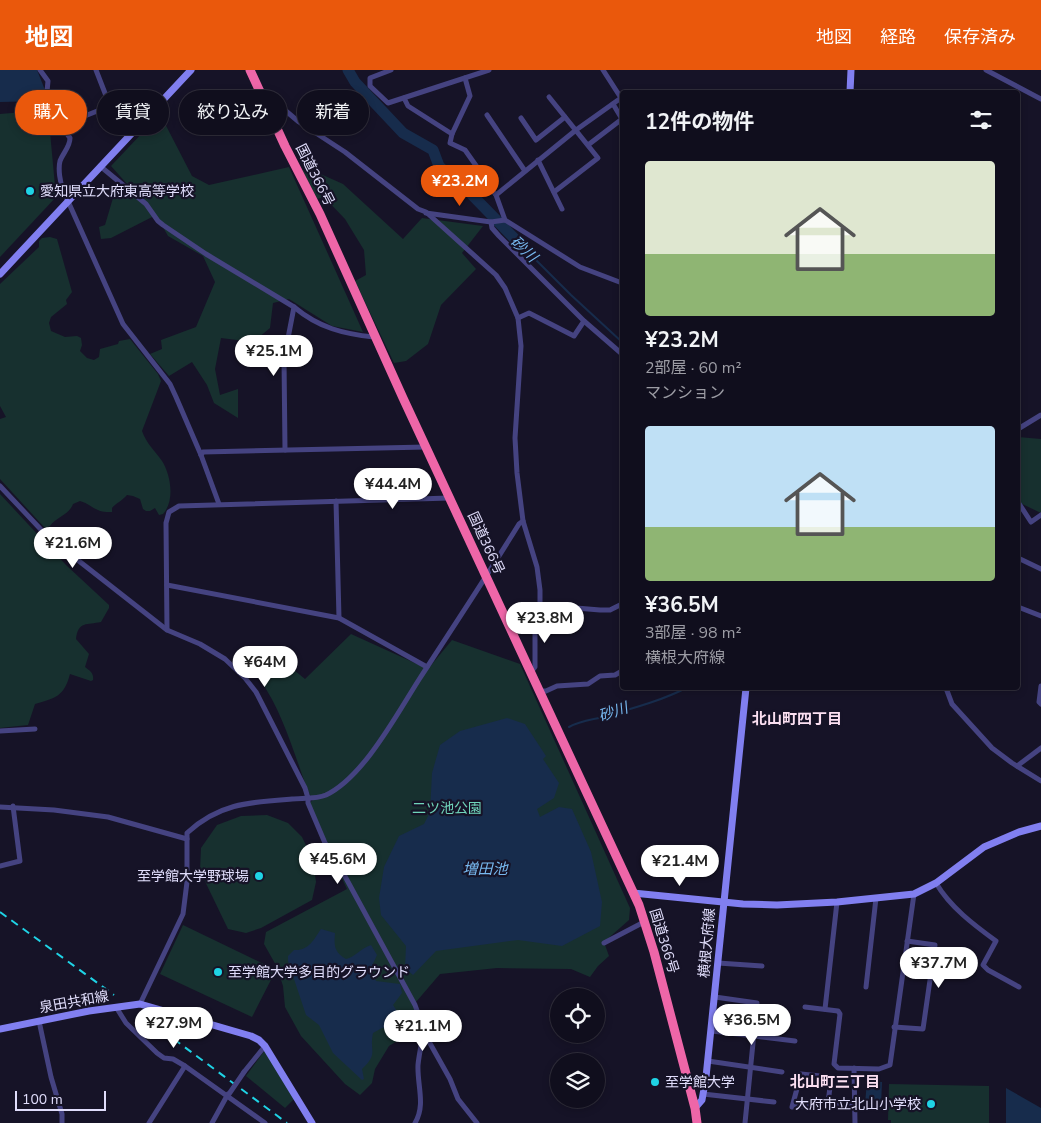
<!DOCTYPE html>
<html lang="ja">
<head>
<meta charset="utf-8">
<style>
	body { margin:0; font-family:"Nunito Sans","Noto Sans JP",sans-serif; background:#191726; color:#f1f3f6; height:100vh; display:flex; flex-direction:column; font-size:19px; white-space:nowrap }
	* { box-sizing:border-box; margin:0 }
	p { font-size:16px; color:#9c9ca4 }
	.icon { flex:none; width:28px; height:28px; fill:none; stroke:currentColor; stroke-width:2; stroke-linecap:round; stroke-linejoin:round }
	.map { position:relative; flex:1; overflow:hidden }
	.panel { position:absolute; left:620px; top:20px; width:400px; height:600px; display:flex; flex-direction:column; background:#100e1d; border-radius:5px; box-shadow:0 2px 8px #0003,0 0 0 1px #302e3b }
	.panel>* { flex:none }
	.hud { position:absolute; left:15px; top:20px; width:475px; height:45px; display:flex; gap:10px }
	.controls { position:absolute; left:550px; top:918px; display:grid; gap:10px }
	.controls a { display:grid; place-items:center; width:55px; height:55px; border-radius:50%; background:#100e1d; box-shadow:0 2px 8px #0003,0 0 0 1px #302e3b; font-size:25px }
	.scale { position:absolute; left:15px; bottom:12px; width:91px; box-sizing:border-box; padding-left:5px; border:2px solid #e0ddfb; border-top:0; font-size:14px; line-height:18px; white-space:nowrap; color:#e0ddfb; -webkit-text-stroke:4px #161327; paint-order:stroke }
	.price { position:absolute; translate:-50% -42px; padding:0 11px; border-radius:18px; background:#fff; color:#222; font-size:16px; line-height:32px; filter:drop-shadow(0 1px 2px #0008) }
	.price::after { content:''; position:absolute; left:50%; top:30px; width:15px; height:11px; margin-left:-8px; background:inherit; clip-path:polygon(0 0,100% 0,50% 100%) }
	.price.selected { background:#ea580c; color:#fff }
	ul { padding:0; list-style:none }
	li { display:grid; align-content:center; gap:10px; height:265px; padding:0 25px }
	li span { display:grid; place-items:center; height:155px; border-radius:5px; color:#555 }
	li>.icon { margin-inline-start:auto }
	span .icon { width:90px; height:90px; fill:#fffc; stroke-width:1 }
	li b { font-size:21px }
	h2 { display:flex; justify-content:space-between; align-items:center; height:60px; padding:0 25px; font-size:21px }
	.chip { padding:0 18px; border-radius:22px; background:#100e1d; box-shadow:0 2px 8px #0003,0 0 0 1px #302e3b; font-size:18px; line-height:45px }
	.chip.selected { background:#ea580c; color:#fff }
	header { display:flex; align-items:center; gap:30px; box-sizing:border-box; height:70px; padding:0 25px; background:#ea580c; color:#fff }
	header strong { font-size:24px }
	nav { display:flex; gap:28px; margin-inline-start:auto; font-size:18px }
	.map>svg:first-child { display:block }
	.green { fill:#17302f }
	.water { fill:#172c4c }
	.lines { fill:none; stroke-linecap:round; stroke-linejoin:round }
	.stream { stroke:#172c4c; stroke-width:2 }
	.river { stroke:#172c4c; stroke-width:11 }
	.street { stroke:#454381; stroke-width:5 }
	.secondary { stroke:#817ff0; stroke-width:7 }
	.highway { stroke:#ee66a8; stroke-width:9 }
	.rail { stroke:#1fd3e5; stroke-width:2; stroke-dasharray:8 6; stroke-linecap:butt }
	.street-bridge { stroke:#454381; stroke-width:5 }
	.poi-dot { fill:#1fd3e5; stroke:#161327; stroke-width:2 }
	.labels { text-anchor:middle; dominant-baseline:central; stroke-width:4.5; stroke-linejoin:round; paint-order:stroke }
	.street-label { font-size:14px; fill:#e0ddfb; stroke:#161327 }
	.poi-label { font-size:14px; fill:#e0ddfb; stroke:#161327; text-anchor:start }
	.park-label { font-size:14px; fill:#70d4ba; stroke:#161327 }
	.water-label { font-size:15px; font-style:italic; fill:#77b8ef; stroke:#161327 }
	.neighbourhood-label { font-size:15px; font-weight:bold; fill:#fbdff1; stroke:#161327 }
</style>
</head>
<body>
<header>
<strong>地図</strong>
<nav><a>地図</a><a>経路</a><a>保存済み</a></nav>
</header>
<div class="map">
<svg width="1041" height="1053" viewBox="0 0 1041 1053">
	<rect width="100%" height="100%" fill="#161327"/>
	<g class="green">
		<polygon points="48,40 56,127 0,187 0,44"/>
		<polygon points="160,44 192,106 209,115 289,97 363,262 332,256 289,229 273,233 270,258 253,272 221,268 215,299 220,325 238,319 238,348 214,333 207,315 192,292 169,306 150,284 162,279 161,270 196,257 215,212 203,186 168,166 156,145 111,168 101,169 99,157 105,155 113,128 128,115 111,96"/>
		<polygon points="305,97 343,114 403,169 422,148 483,156 462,183 476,199 441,235 428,274 406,291 394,293 355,211 366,205 364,180 345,149 324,127 317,129 303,101"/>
		<path d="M50 167 57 169 72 222 66 230 67 234 51 247 49 253 51 261 65 267 77 266 81 268 82 275 80 281 87 288 94 290 99 287 100 279 118 274 119 271 130 269 158 304 161 311 142 361C146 373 155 381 162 391 171 405 175 431 163 444L159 445 155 438 150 441H146L143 439 140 429 133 426 127 425C122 431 116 433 112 438V442C95 443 93 435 80 431L73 434C69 445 56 447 50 456L45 458 0 409V349L6 347 0 336V214L39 177V171L42 168Z"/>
		<polygon points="1018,367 1041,369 1041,443 1018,432"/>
		<path d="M0 424 66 495 109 535V538L101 552C87 555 78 551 76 569L89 584 85 597C90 601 94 603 93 610L91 611 70 604C64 627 55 628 35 634L28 655 0 658Z"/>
		<path d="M351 564 428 599 452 570 520 594 630 838 629 850 604 872 609 886 598 896 590 907 571 899 497 898 440 904 416 932V949L409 964 389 976 375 999 372 1013 360 1025 345 1014 301 966 285 937 283 916 277 897 264 874 266 862 347 819 307 735 313 730 308 721C294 684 283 642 260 610L289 596 305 609Z"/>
		<polygon points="267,745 288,753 302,767 313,790 316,812 312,830 261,858 246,863 228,859 200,801 201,778 217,755 241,746"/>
		<polygon points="183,855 276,900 252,947 160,904"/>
		<polygon points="265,980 295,1028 285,1038 246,1006"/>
		<polygon points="889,1014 989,1016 989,1053 891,1053 891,1050 888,1050"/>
	</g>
	<g class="water">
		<polygon points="0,0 37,0 45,20 44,28 41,31 0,32"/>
		<polygon points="507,648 525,654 546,686 543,689 559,713 554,728 537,739 540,747 559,737 572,739 591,782 602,832 600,856 562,876 518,870 436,881 413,905 405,898 406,876 381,845 379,828 384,797 399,766 424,754 430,742 432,703 440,675 460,661"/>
		<path d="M321 859 335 863C334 876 334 882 346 889 355 887 361 878 371 875L377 885 371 898 376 911 400 914 402 923 393 935 400 946 396 959 382 958 373 963C369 982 379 983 362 999L364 1009 362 1010 333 983 319 955 306 945 288 891V886L294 880C309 881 314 869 321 859Z"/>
		<polygon points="867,1011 882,1012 881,1035 865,1034"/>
		<polygon points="1006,1018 1041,1038 1041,1053 1006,1053"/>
	</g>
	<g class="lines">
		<g class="stream">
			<polyline points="515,169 571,225 622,272"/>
			<path d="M569 657C580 651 591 650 603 647 630 639 661 631 686 618"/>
		</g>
		<polyline class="river" points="348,0 355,12 403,63 433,80 439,96 450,106 461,109 473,126 515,169"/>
		<g class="street">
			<path d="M40 0 48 11 46 32 48 36 70 68C70 77 63 83 60 91 58 99 60 112 63 120L123 254 170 314 176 327 201 385 219 434"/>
			<polyline points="391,0 370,8 370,16 388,33 489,0"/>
			<polyline points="986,0 1041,29"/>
			<polyline points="465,8 470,26 452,64 450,73 465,80 477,97 483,109 496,125 505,150 580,197 622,213"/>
			<polyline points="261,20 299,52 345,82 418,139 426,142 496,205 505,218 518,248 521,276 515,368 517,403 523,451 537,497 540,520 540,535 535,560 535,597 531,602"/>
			<polyline points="549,27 598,88 554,122"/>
			<polyline points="404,28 408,36 452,64"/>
			<polyline points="487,45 525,101"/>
			<polyline points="521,48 536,70 565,47"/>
			<polyline points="62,55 110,36 96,0"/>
			<polyline points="588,75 622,49 613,34"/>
			<polyline points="538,90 562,139"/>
			<path d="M100 96 146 134 158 151 163 155 206 184 294 237C319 258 344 264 374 267"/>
			<polyline points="496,125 576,60 621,28 603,0"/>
			<polyline points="426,143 491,152 505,150"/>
			<polyline points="491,152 492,158 499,166 584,251 622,284"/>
			<polyline points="518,248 529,243 574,266 584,251"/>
			<polyline points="1018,359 1041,345"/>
			<polyline points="285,380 284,289 294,237"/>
			<polyline points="201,385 203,382 426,377"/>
			<polyline points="0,416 47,466 167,560 200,574 225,589 245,608 256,622 305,718 308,728 308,733 325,773 335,788 415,935 427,968 450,1009 458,1029 477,1053"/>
			<polyline points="336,431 339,548"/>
			<polyline points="1018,432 1031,452 1041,445"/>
			<polyline points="1018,488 1041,499"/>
			<polyline points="167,515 339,548 427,597"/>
			<polyline points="540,535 600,540 610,540 622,534"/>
			<polyline points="1018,537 1041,546"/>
			<polyline points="167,560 166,453 169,442 179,436 450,428"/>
			<polyline points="1041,616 1039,632 1041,634"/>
			<polyline points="946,618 952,634 992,678 1012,693 1041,711"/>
			<polyline points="540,621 546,621 557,616 588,614 600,606 615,605 622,601"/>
			<polyline points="0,661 35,659"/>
			<polyline points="1017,696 1041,678"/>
			<polyline points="0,737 54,740 108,747 187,769"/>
			<polyline points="0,796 20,791 13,736"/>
			<path d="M936 813C950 837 974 855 996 871L983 895 988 900 1019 917"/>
			<polyline points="604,873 644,852"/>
			<polyline points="718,893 762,896"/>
			<polyline points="866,917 876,828"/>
			<polyline points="715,927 757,933 745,1053"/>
			<path d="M140 934 183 844 187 812V763C219 733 251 732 292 729 303 728 317 729 326 725 364 707 398 642 420 608 453 557 487 506 519 454L523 451"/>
			<polyline points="116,937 126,953 157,983 164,988 173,989 185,996 265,1053"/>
			<polyline points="805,937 838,941 840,944 834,994 838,998 879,999 890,995 914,824"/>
			<polyline points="825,939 837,832"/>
			<polyline points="39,951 51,1007 62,1044 62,1053"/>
			<polyline points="894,957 923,959 935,875 907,871"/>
			<polyline points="712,961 795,971"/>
			<polyline points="708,991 782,1002"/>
			<polyline points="854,998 855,1053"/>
			<polyline points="244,1002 265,976"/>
			<polyline points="703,1024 774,1032"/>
			<polyline points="828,1033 831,1009 830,1007 801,1004 792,1037 827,1033 855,1033"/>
			<polyline points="149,1053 185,996"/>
			<polyline points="212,1053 228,1024"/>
			<path d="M415 1053C426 1035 417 1015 418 995 419 984 422 972 424 960"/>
		</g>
		<g class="secondary">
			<polyline points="850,22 851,0"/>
			<polyline points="0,204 191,0"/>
			<polyline points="633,823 743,834 777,835 837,832 914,824 936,813 984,777 1019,762 1041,756"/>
			<polyline points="0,959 89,941 140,934 251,966 259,970 265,976 312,1053"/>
			<polyline points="695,1038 702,1030 706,1007 746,618"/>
		</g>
		<polyline class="highway" points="250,0 285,76 320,144 403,328 639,835 654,882 695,1038 697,1053"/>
		<g class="rail">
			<polyline points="0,842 114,925"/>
			<polyline points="140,944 287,1053"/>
		</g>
		<polyline class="street-bridge" points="229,1024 244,1002"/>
	</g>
	<g class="poi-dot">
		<circle cx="30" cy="121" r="5"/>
		<circle cx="259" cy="806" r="5"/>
		<circle cx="218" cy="902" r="5"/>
		<circle cx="655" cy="1012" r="5"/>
		<circle cx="931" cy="1034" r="5"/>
	</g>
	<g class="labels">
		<g class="street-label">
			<text transform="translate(315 105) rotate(63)">国道366号</text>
			<text transform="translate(486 473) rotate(65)">国道366号</text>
			<text transform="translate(664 871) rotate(73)">国道366号</text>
			<text transform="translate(707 873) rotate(-85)">横根大府線</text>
			<text transform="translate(74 932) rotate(-10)">泉田共和線</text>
		</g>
		<g class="poi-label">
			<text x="40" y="121">愛知県立大府東高等学校</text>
			<text x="249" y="806" text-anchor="end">至学館大学野球場</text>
			<text x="228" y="902">至学館大学多目的グラウンド</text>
			<text x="665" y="1012">至学館大学</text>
			<text x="921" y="1034" text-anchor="end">大府市立北山小学校</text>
		</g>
		<g class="park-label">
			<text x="447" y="738">二ツ池公園</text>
		</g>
		<g class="water-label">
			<text transform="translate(524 179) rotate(43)">砂川</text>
			<text transform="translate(613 642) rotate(-19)">砂川</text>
			<text x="485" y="799">増田池</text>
		</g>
		<g class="neighbourhood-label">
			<text x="797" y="649">北山町四丁目</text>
			<text x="835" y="1012">北山町三丁目</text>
		</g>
	</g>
</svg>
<div class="controls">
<a><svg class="icon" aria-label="locate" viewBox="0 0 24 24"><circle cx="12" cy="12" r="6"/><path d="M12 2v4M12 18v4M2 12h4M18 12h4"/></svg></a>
<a><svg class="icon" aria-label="layers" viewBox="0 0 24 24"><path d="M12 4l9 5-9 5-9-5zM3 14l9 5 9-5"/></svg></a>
</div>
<div class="scale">100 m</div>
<b class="price selected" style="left:460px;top:137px">¥23.2M</b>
<b class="price" style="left:274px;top:307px">¥25.1M</b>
<b class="price" style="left:393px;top:440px">¥44.4M</b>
<b class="price" style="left:73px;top:499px">¥21.6M</b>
<b class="price" style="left:545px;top:574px">¥23.8M</b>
<b class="price" style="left:265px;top:618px">¥64M</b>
<b class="price" style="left:338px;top:815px">¥45.6M</b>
<b class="price" style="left:680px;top:817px">¥21.4M</b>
<b class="price" style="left:939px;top:919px">¥37.7M</b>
<b class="price" style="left:752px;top:976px">¥36.5M</b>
<b class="price" style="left:174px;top:979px">¥27.9M</b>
<b class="price" style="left:423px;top:982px">¥21.1M</b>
<div class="hud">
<a class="chip selected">購入</a>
<a class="chip">賃貸</a>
<a class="chip">絞り込み</a>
<a class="chip">新着</a>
</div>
<section class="panel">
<h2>12件の物件<svg class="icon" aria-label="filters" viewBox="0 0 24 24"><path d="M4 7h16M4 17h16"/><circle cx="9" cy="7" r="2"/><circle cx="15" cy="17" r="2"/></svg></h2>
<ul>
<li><span style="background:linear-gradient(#dfe7d0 60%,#8fb573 0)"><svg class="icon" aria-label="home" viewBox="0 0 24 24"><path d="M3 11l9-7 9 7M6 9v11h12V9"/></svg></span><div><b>¥23.2M</b><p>2部屋 · 60 m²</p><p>マンション</p></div></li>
<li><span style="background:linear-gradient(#bfe0f5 65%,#8fb573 0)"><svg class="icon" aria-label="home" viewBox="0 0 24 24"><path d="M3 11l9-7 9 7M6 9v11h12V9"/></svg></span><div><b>¥36.5M</b><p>3部屋 · 98 m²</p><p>横根大府線</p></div></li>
</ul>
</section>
</div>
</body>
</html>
